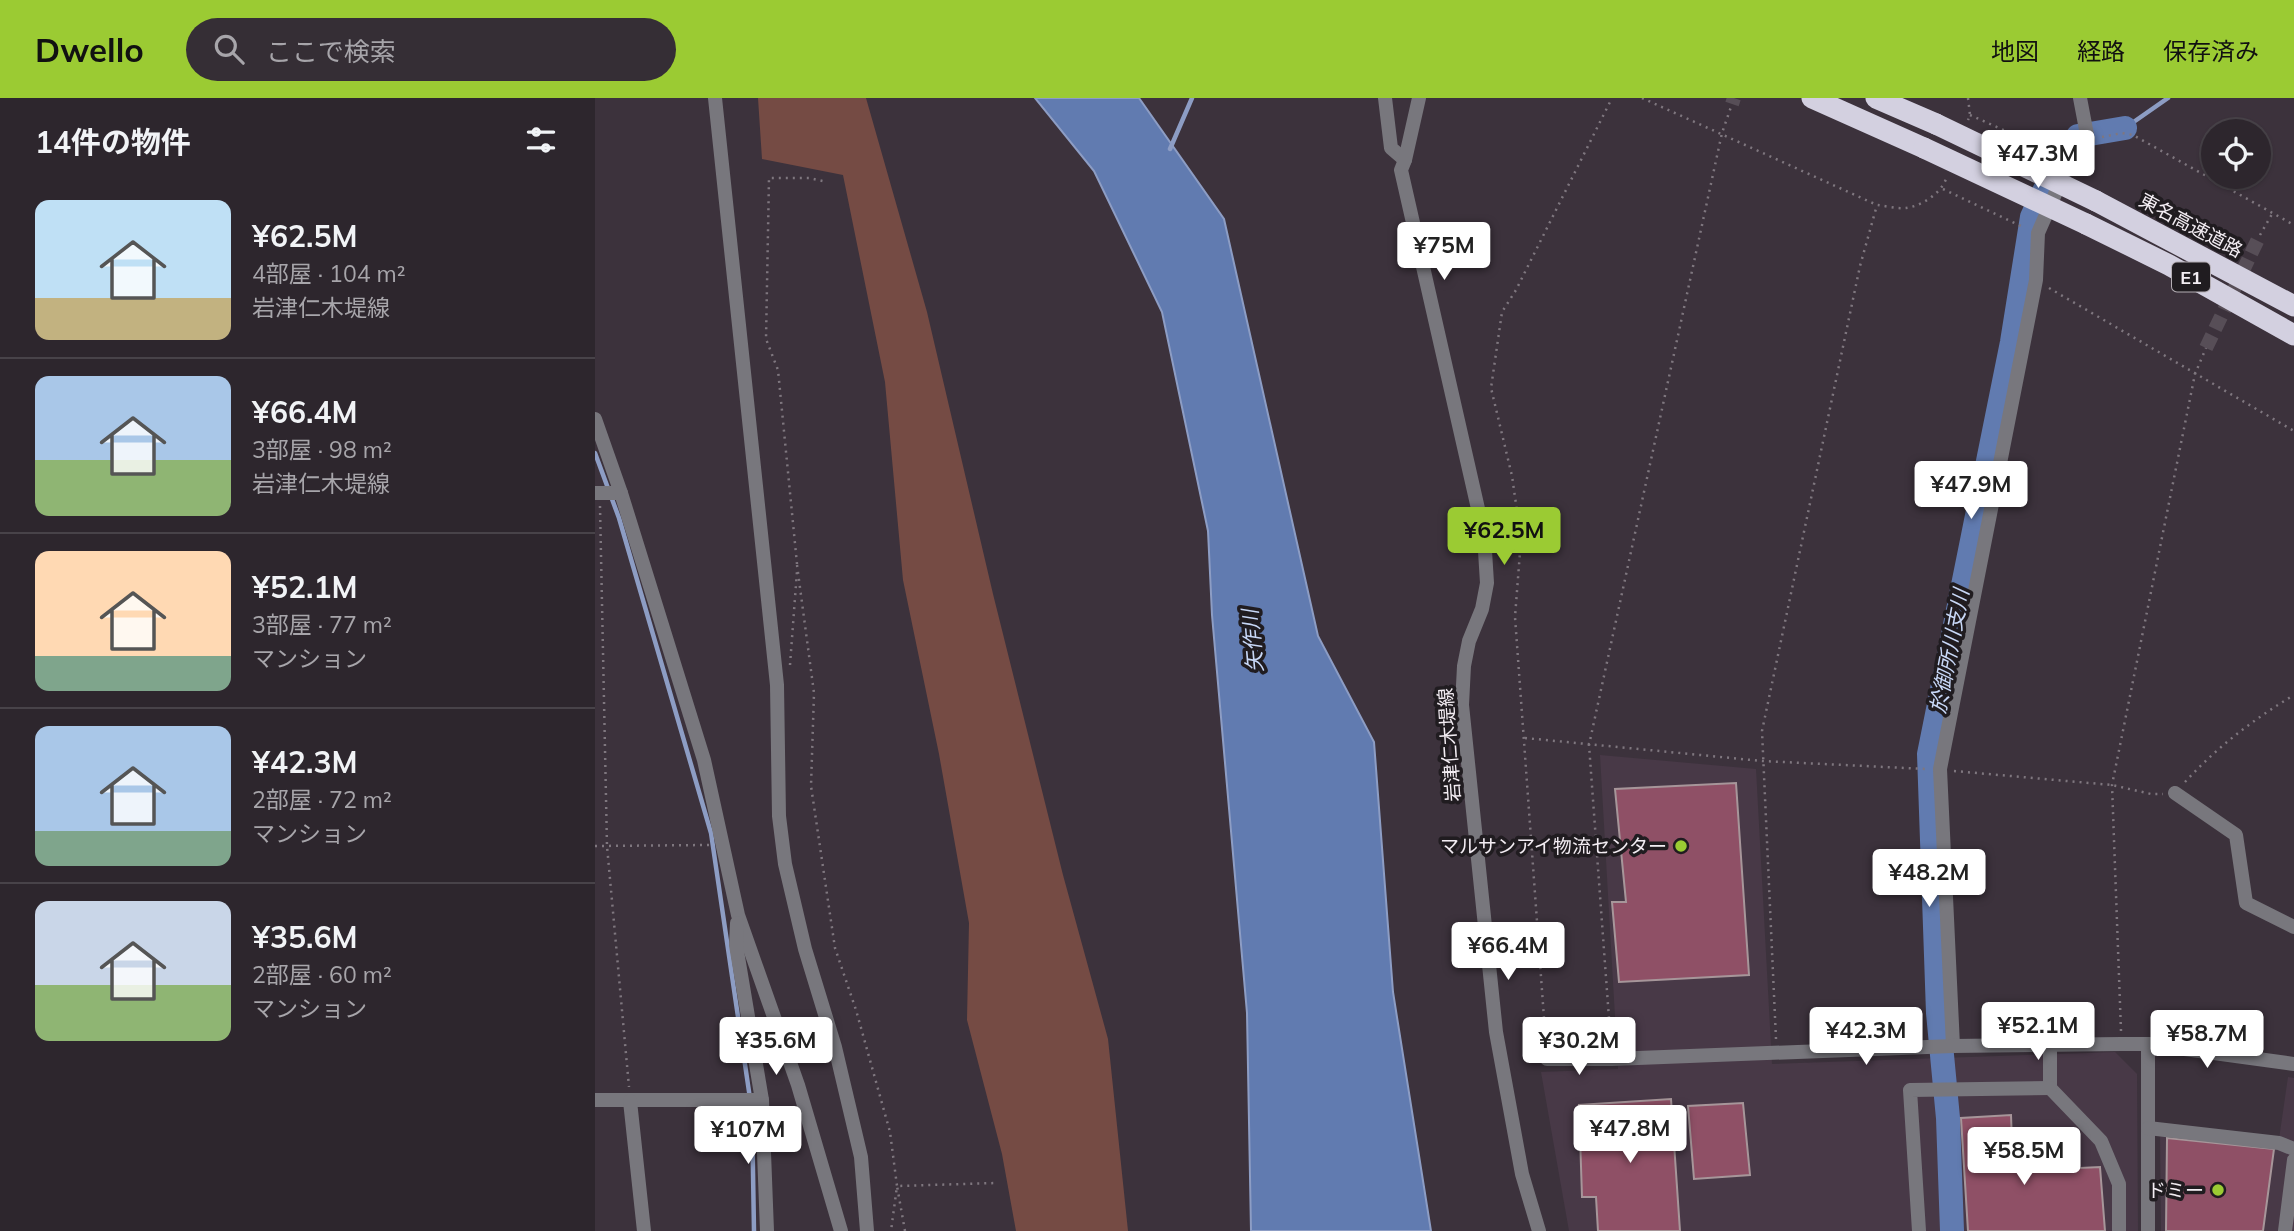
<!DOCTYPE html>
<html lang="ja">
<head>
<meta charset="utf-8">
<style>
	body { margin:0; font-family:Mulish,"Noto Sans JP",sans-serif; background:#352e35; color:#f1f3f6; height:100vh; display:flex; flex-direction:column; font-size:26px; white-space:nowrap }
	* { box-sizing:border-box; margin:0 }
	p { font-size:23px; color:#a7a5aa }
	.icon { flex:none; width:38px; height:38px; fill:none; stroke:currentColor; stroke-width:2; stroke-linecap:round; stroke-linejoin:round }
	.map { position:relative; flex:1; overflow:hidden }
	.sheet { display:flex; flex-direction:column; background:#2d262d; width:595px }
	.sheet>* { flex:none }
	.buttons { position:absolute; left:1606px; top:21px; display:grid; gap:14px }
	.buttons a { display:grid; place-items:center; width:70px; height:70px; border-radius:50%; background:#2d262d; box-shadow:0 2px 5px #0004,0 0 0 2px #484349; font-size:35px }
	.price { position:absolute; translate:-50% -60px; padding:0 16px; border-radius:7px; background:#fff; color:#222; font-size:23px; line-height:46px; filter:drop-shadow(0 2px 4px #0008) }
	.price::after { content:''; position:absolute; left:50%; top:42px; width:21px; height:16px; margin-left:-10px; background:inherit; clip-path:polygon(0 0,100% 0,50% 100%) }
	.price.active { background:#9bcb33; color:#111 }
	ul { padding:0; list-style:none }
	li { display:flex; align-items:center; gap:21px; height:175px; padding:0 35px }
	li+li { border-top:2px solid #484349 }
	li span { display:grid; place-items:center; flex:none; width:196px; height:140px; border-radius:14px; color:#555 }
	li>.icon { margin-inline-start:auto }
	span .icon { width:84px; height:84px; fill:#fffc; stroke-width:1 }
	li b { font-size:30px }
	h2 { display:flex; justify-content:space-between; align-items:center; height:84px; padding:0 35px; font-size:30px }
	header { display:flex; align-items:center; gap:42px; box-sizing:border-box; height:98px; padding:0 35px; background:#9bcb33; color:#111 }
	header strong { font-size:33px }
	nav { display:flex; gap:38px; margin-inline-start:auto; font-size:24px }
	.search { width:490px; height:63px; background:#352e35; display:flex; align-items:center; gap:18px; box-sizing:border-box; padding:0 24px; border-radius:38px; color:#a7a5aa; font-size:26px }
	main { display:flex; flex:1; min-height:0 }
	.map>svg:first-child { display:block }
	.built { fill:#483947 }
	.green { fill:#754b44 }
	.water { fill:#617bb0; stroke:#8d9dc4; stroke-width:2 }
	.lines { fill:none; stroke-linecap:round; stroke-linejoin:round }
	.stream { stroke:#8d9dc4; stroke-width:4.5 }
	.river { stroke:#617bb0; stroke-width:24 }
	.building { fill:#8f5066; stroke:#a7969a; stroke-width:2 }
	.minor-tunnel { stroke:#574e57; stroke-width:14; stroke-dasharray:14 7; stroke-linecap:butt }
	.path { stroke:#7f777f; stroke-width:2.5; stroke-dasharray:2 5; stroke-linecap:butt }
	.minor { stroke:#78777d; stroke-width:14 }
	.highway { stroke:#d3d0e0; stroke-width:21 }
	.highway-bridge { stroke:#d3d0e0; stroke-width:21 }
	.poi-dot { fill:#9bcb33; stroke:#201c20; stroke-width:2.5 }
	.labels { text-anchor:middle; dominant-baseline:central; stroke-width:7; stroke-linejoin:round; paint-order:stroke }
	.shield { fill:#201c20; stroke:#b4aeb4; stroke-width:2 }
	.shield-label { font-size:18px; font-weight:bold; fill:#f3edf3 }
	.street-label { font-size:19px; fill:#f3edf3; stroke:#201c20 }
	.poi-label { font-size:19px; fill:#f3edf3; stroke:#201c20; text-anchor:end }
	.water-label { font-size:21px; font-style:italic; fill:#c8d8f7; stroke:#201c20 }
</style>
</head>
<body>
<header>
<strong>Dwello</strong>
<div class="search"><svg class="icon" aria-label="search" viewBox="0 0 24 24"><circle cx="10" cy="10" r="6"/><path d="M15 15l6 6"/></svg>ここで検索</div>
<nav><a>地図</a><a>経路</a><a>保存済み</a></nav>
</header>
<main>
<section class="sheet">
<h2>14件の物件<svg class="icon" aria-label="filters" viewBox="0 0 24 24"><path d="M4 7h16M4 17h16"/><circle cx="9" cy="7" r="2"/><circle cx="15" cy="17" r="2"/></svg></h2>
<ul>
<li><span style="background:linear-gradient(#bfe0f5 70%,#c2b280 0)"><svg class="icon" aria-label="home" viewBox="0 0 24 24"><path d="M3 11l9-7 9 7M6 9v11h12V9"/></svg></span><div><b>¥62.5M</b><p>4部屋 · 104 m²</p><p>岩津仁木堤線</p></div></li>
<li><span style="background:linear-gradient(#a9c7e8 60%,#8fb573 0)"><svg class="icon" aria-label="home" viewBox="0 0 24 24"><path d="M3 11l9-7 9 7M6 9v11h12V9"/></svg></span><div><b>¥66.4M</b><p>3部屋 · 98 m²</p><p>岩津仁木堤線</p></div></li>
<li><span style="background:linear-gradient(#ffd9b3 75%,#7fa58c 0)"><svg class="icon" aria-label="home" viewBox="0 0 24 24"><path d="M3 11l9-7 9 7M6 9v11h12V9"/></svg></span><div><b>¥52.1M</b><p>3部屋 · 77 m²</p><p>マンション</p></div></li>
<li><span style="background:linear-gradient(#a9c7e8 75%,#7fa58c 0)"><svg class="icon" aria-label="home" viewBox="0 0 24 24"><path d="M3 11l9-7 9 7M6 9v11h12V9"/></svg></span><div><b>¥42.3M</b><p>2部屋 · 72 m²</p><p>マンション</p></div></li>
<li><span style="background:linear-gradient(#c9d6e8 60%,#8fb573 0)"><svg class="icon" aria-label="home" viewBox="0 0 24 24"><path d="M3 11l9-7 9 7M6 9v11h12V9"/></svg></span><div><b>¥35.6M</b><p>2部屋 · 60 m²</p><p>マンション</p></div></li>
</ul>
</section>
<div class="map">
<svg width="1699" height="1133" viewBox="0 0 1699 1133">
	<rect width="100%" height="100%" fill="#3c323c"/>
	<g class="built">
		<polygon points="1005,657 1161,671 1177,966 1520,954 1542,976 1543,1133 974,1133 946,974 1023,971"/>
		<polygon points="1693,979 1699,980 1699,1133 1566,1133 1565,1035 1683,1048"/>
	</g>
	<polygon class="green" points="163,0 271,0 332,214 398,496 468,777 513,941 533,1133 421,1133 407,1056 372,922 374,825 344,656 308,482 290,284 248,77 167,61"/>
	<polygon class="water" points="440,0 544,0 629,121 723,538 779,644 798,894 836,1133 656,1133 652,915 617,517 613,433 567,214 499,73"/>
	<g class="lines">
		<g class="stream">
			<polyline points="1530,30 1573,0"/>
			<polyline points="575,51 597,0"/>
			<polyline points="0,355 24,420 116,735 157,1014 159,1133"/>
		</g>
		<polyline class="river" points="1357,1133 1353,1020 1343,915 1334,656 1417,244 1437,119 1463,64 1483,38 1530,30"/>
	</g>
	<g class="building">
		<polygon points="1141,685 1154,877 1024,884 1017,804 1031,804 1020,691"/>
		<polygon points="1076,1001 1085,1133 1003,1133 1001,1099 987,1099 984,1007"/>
		<polygon points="1148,1005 1155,1077 1099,1081 1093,1008"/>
		<polygon points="1416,1017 1418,1073 1505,1069 1510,1133 1373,1133 1366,1020"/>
		<polygon points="1572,1040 1679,1051 1668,1133 1571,1133"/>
	</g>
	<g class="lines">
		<g class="minor-tunnel">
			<polyline points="1137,6 1139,0"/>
			<polyline points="1611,250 1665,137"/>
		</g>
		<g class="path">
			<path d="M1047 0 1282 107C1291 108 1302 111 1311 110 1327 108 1346 95 1351 81"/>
			<polyline points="1373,0 1375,17 1373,22"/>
			<polyline points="1375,17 1462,56"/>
			<polyline points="1507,39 1527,35 1538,37 1699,127"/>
			<polyline points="1348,91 1430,130"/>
			<polyline points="1665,137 1677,116"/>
			<polyline points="1454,190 1699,333"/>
			<polyline points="5,408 12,748 34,989"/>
			<polyline points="202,466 183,272 171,241 174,80 214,80 232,84"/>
			<polyline points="202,467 219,595 216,688 240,850 261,912 295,1034 302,1088 296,1133"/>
			<polyline points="195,567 202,473"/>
			<polyline points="930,640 1167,663 1331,671"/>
			<polyline points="1359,673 1517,687 1556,696 1568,696"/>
			<path d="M1590 684C1622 649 1659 621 1699 597"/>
			<polyline points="0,748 114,747"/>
			<polyline points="1526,933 1517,687 1600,276 1611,250"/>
			<polyline points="1181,941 1167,633 1265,168 1282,107"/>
			<polyline points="951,948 920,519 926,441 917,378 896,290 907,214 921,192 1017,0"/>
			<polyline points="1016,948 994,647 1127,35 1137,6"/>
			<polyline points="310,1133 302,1088 401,1085"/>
		</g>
		<g class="minor">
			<polyline points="120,0 182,587 184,718 190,766 210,851 240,949 266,1059 272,1133"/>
			<polyline points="790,0 796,50 810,62"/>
			<polyline points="824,0 810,62 806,72 889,437 892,485 887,511 874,543 869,568 867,607 901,934 927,1076 944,1133"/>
			<polyline points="0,321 26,395 109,662 143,817 203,987 246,1133"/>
			<polyline points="0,395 26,395"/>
			<polyline points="1580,695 1641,737 1651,805 1699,829"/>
			<polyline points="142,825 141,847 167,1002 172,1133"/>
			<polyline points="1553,946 1553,1133"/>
			<polyline points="1455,947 1455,990 1506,1043 1524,1086 1524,1133"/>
			<polyline points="1358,948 1345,671 1441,182 1443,135 1475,62 1493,42 1485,0"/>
			<polyline points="952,961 1017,961 1358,948 1526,946 1553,946 1699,966"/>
			<polyline points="0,1002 167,1002"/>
			<polyline points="35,1003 49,1133"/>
			<polyline points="1553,1030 1684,1045 1699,1051"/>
			<polyline points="1324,1133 1315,992 1455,990"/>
			<polyline points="1690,1133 1699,1062"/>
		</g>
		<g class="highway">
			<polyline points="1217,0 1329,50"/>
			<polyline points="1281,0 1341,26"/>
			<polyline points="1501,103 1699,208"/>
			<polyline points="1491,126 1574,167 1699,237"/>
		</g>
		<g class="highway-bridge">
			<polyline points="1341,26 1501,103"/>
			<polyline points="1329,50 1491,126"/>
		</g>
	</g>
	<g class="poi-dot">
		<circle cx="1086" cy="748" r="7"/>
		<circle cx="1623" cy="1092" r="7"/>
	</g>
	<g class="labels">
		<rect class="shield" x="1577" y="164.5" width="38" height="29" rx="5"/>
		<g class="shield-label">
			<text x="1596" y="179">E1</text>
		</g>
		<g class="street-label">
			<text transform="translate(1596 127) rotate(28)">東名高速道路</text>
			<text transform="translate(854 647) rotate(-94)">岩津仁木堤線</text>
		</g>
		<g class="poi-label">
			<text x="1072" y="748">マルサンアイ物流センター</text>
			<text x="1609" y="1092">ドミー</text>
		</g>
		<g class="water-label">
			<text transform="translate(657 543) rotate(-95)">矢作川</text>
			<text transform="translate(1354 553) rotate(-79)">於御所川支川</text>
		</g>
	</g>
</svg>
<div class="buttons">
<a><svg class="icon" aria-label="locate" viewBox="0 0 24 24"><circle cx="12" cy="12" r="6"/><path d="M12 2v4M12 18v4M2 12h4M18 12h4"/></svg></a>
</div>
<b class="price" style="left:1443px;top:92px">¥47.3M</b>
<b class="price" style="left:849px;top:184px">¥75M</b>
<b class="price" style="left:1376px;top:423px">¥47.9M</b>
<b class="price active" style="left:909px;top:469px">¥62.5M</b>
<b class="price" style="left:1334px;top:811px">¥48.2M</b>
<b class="price" style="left:913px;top:884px">¥66.4M</b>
<b class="price" style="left:1443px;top:964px">¥52.1M</b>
<b class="price" style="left:1271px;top:969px">¥42.3M</b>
<b class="price" style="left:1612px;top:972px">¥58.7M</b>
<b class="price" style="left:181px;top:979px">¥35.6M</b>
<b class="price" style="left:984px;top:979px">¥30.2M</b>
<b class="price" style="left:1035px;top:1067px">¥47.8M</b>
<b class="price" style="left:153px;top:1068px">¥107M</b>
<b class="price" style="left:1429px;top:1089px">¥58.5M</b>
</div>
</main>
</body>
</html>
